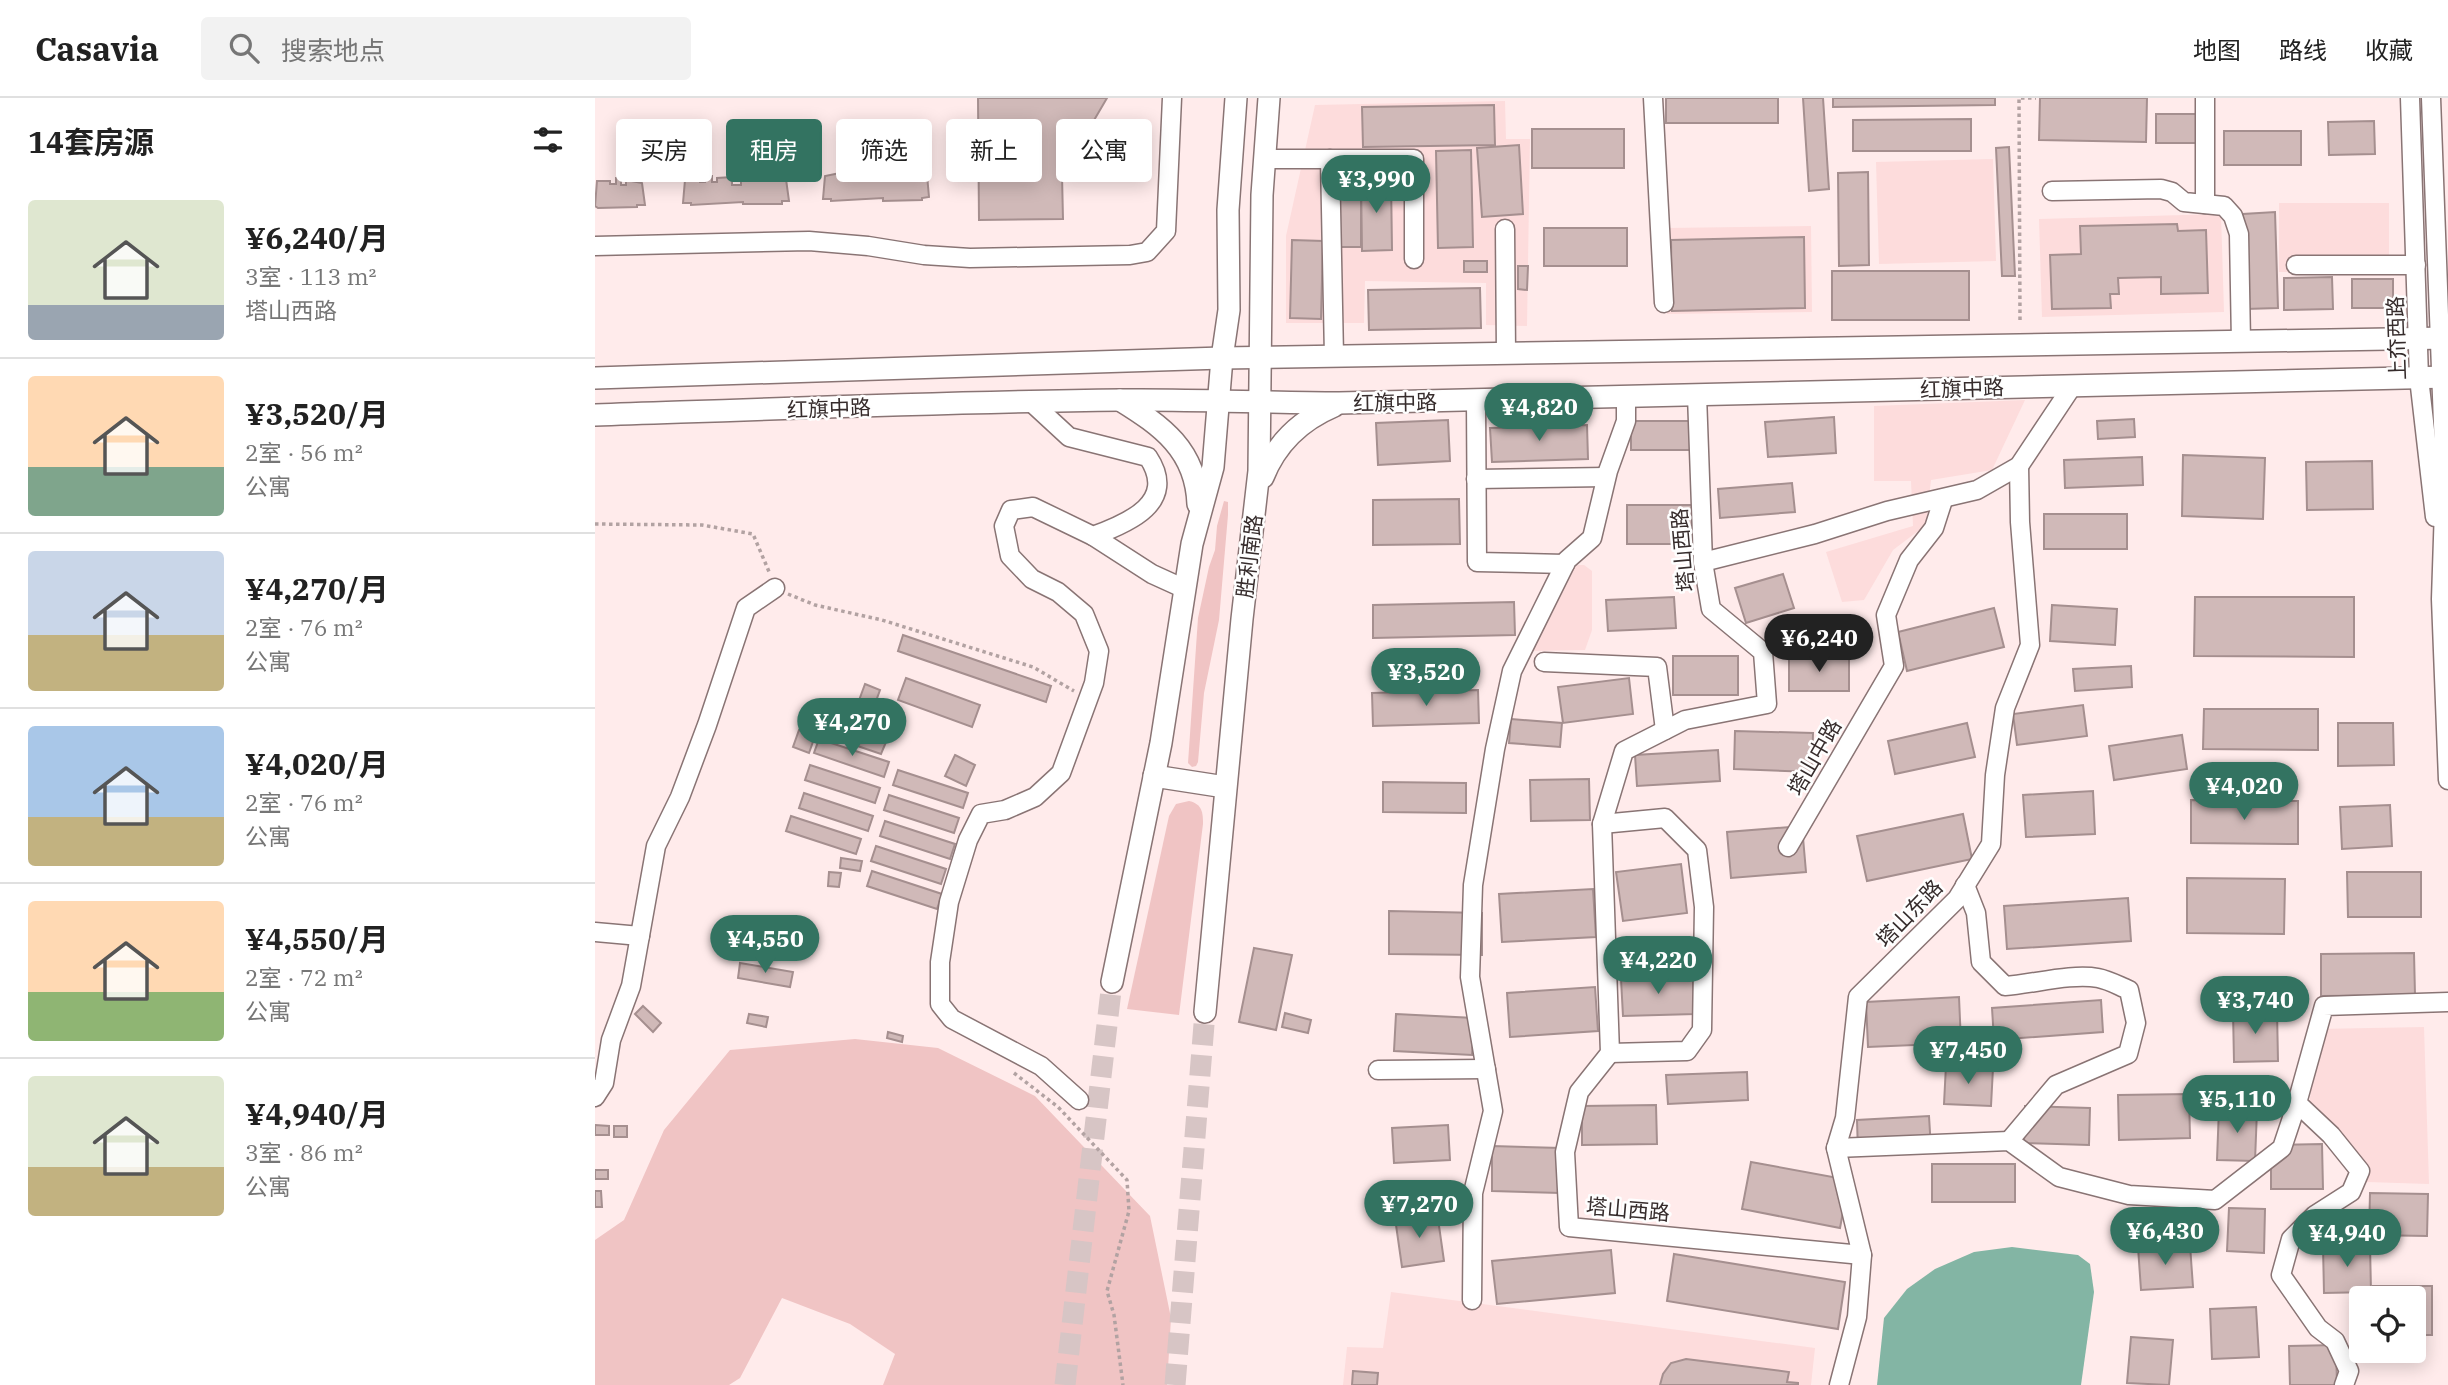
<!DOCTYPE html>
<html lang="zh">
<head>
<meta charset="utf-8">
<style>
	body { margin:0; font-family:"IBM Plex Serif","Noto Sans SC",serif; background:#f2f2f2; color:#222; height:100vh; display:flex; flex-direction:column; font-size:26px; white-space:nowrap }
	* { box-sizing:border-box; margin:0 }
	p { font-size:23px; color:#767676 }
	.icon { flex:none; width:38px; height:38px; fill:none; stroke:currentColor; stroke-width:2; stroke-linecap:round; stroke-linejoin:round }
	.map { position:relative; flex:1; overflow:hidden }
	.side { display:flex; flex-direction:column; background:#fff; width:595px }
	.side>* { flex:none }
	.hud { position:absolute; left:21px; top:21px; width:665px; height:63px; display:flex; gap:14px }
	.fabs { position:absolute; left:1754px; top:1188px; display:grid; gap:14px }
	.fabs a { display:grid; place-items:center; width:77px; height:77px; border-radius:7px; background:#fff; box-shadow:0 4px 18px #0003; font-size:35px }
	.price { position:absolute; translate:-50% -60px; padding:0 16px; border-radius:24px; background:#337361; color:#fff; font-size:23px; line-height:46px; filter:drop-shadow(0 2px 4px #0008) }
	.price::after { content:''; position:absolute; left:50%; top:42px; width:21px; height:16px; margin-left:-10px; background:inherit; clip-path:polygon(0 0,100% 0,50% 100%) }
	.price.current { background:#222; color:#fff }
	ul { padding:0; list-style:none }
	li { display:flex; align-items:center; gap:21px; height:175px; padding:0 28px }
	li+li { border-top:2px solid #e0e0e0 }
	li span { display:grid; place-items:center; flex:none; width:196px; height:140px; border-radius:7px; color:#555 }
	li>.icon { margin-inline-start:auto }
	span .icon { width:84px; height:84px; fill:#fffc; stroke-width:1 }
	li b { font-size:30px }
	h2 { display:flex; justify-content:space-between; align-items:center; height:84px; padding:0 28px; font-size:30px }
	.tag { padding:0 24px; border-radius:7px; background:#fff; box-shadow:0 4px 18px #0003; font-size:24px; line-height:63px }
	.tag.current { background:#337361; color:#fff }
	header { display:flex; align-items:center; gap:42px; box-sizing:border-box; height:98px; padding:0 35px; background:#fff; border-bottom:2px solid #e0e0e0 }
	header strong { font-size:33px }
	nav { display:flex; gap:38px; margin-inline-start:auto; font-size:24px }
	.search { width:490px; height:63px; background:#f2f2f2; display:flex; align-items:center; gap:18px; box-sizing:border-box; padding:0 24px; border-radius:7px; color:#767676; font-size:26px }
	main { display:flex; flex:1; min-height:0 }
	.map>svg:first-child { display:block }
	.built { fill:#fddcdc }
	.green { fill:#f0c4c4 }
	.water { fill:#83b5a4 }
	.building { fill:#d0b9b8; stroke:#a58f8f; stroke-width:2 }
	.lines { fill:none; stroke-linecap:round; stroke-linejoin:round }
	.major-tunnel { stroke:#d7c5c5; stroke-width:21; stroke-dasharray:21 10; stroke-linecap:butt }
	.minor-casing { stroke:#897474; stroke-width:21 }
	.major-casing { stroke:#897474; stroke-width:24 }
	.path { stroke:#b2a2a2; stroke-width:3.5; stroke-dasharray:3.5 3.5; stroke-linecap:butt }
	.minor { stroke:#fff; stroke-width:18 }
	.major { stroke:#fff; stroke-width:21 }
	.labels { text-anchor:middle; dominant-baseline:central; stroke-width:5; stroke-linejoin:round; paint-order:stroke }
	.street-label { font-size:21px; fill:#362c2c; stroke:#fefefe }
</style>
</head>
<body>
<header>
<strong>Casavia</strong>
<div class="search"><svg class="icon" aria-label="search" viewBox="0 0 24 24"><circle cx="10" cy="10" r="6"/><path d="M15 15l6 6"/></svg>搜索地点</div>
<nav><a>地图</a><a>路线</a><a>收藏</a></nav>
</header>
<main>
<section class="side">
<h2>14套房源<svg class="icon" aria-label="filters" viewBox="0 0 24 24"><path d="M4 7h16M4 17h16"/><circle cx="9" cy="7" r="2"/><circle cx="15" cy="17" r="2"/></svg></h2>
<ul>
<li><span style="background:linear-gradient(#dfe7d0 75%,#9aa5b1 0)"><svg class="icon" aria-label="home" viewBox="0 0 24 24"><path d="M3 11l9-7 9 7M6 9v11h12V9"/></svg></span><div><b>¥6,240/月</b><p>3室 · 113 m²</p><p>塔山西路</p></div></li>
<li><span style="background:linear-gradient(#ffd9b3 65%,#7fa58c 0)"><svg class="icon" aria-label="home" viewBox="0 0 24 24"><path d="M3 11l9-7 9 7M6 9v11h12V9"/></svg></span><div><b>¥3,520/月</b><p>2室 · 56 m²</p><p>公寓</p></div></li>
<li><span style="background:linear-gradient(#c9d6e8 60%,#c2b280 0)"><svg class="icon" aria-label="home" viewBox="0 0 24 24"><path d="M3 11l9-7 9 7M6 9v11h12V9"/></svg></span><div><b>¥4,270/月</b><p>2室 · 76 m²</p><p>公寓</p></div></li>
<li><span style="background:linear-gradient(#a9c7e8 65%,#c2b280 0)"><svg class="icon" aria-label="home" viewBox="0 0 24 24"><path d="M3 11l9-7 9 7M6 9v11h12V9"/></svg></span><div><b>¥4,020/月</b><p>2室 · 76 m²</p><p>公寓</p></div></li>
<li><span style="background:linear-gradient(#ffd9b3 65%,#8fb573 0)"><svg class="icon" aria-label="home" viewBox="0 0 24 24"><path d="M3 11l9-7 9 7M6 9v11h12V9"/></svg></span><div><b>¥4,550/月</b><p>2室 · 72 m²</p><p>公寓</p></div></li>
<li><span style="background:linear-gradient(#dfe7d0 65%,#c2b280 0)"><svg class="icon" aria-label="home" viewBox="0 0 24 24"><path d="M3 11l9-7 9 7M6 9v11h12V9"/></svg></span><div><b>¥4,940/月</b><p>3室 · 86 m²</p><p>公寓</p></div></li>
</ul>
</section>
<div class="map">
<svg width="1853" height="1287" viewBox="0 0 1853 1287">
	<rect width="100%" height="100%" fill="#ffebeb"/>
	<g class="built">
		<polygon points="910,3 911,41 935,41 932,228 891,227 891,185 770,183 769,225 691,225 691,138 720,7"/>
		<polygon points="1398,61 1401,163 1284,166 1281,64"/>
		<rect x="1684" y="105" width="110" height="69"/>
		<polygon points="1626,116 1629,214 1447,219 1444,121"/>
		<polygon points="1216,128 1217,214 1072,216 1071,130"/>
		<polygon points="1430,302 1397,372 1336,382 1331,427 1298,452 1269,502 1247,504 1231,454 1318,428 1316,383 1279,383 1279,308"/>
		<polygon points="974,467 989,467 997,473 997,532 990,552 933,553"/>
		<polygon points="1829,929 1834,1086 1772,1084 1765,1057 1714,1010 1722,931"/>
		<polygon points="796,1194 1220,1250 1216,1287 748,1287 752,1249 788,1250"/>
	</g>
	<g class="green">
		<polygon points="629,403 633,404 633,417 624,522 609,595 603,664 601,668 597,669 593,665 603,520 614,469 620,452 622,428"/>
		<path d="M594 703C607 706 608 714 608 726L584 917 532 911 574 718 581 706Z"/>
		<polygon points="260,941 343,950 440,998 555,1118 576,1220 572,1287 288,1287 300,1256 255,1226 187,1200 145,1280 134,1287 0,1287 0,1142 29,1122 69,1032 135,952"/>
	</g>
	<polygon class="water" points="1417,1149 1483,1157 1495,1166 1499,1194 1486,1287 1282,1287 1289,1220 1312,1191 1340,1171 1379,1154"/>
	<g class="building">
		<polygon points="383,0 512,0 467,77 468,121 384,122"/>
		<rect x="1071" y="0" width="112" height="25"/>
		<polygon points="1208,0 1228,0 1234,91 1214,93"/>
		<polygon points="1238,0 1400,0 1400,7 1238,9"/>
		<polygon points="1445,0 1552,0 1551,44 1444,42"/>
		<polygon points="899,7 900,47 768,49 767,9"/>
		<rect x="1561" y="16" width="42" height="29"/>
		<polygon points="1376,21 1376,53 1258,53 1258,22"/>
		<polygon points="1779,23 1780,56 1734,57 1733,24"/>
		<rect x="937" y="31" width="92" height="39"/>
		<rect x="1629" y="33" width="77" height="34"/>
		<polygon points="924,47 928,116 887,119 882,50"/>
		<polygon points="1414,49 1420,178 1407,178 1401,50"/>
		<polygon points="876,52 878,149 843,150 841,53"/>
		<polygon points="306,73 311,73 311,79 316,79 316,75 324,74 324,77 332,77 334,99 327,100 327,102 288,103 288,100 236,103 236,101 228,101 230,78 245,75 245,80 250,80 250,74 257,74 257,81 262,81 262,76 277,76 277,83 286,83 286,76 300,75 300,79 306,79"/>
		<polygon points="1273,74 1274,167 1244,168 1243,75"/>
		<polygon points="166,77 171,77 171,83 176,83 176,78 191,81 194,103 187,103 187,106 148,106 148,104 96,107 96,105 88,105 90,82 105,79 105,84 110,84 110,78 117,78 117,84 122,84 122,80 137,79 137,87 146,87 146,79 160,79 160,83 166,83"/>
		<polygon points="21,80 26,80 26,87 31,87 31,82 47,85 50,107 42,107 42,109 3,110 0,108 2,83 15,83 15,86 21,86"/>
		<polygon points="796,81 797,152 767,153 766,82"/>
		<rect x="745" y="91" width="21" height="58"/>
		<polygon points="1680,114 1683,210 1651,211 1648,116"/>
		<polygon points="1582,126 1583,133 1611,132 1613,195 1566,196 1566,179 1523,180 1524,196 1515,196 1516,210 1457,211 1455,157 1486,156 1485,128"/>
		<rect x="949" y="130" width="83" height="38"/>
		<polygon points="1209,139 1210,210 1077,213 1076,142"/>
		<polygon points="697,142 728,143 726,221 695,220"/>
		<rect x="869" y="163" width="23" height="11"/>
		<polygon points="923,168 933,168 932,192 923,191"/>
		<rect x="1237" y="173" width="137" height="49"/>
		<polygon points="1737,179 1738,211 1689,212 1689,180"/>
		<rect x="1757" y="181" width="41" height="29"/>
		<polygon points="885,190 886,230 774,232 773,192"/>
		<polygon points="1239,319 1241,355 1173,359 1170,324"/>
		<polygon points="1539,321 1540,339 1503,341 1502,323"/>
		<polygon points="853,322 855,363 783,367 781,325"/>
		<rect x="1036" y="323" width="60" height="29"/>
		<polygon points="992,327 993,361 897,364 895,330"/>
		<polygon points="1588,357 1670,360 1668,421 1587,418"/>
		<polygon points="1547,359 1548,387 1470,390 1469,362"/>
		<polygon points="1777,363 1778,411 1712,412 1711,364"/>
		<polygon points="1197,385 1200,414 1125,420 1123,391"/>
		<polygon points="864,401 865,446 778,447 778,402"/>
		<rect x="1032" y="407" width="65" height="39"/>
		<rect x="1449" y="416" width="83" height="35"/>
		<polygon points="1188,476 1199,510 1151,525 1140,490"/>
		<polygon points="1079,499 1081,530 1013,533 1011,502"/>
		<polygon points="1600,499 1759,499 1759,559 1599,558"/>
		<polygon points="919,504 920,537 778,540 778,507"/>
		<polygon points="1457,507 1522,511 1520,547 1455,543"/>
		<polygon points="1399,510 1409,549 1312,573 1303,534"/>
		<polygon points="308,537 456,588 451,604 303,553"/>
		<rect x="1078" y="558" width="65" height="39"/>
		<rect x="1194" y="558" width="60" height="35"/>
		<polygon points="1536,568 1537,589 1480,593 1478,571"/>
		<polygon points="311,580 385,607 377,629 303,602"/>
		<polygon points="1034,580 1038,616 968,625 963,589"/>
		<polygon points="270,586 285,592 270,633 255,627"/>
		<polygon points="883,592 884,625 778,628 777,595"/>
		<polygon points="1488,607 1492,638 1422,647 1418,616"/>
		<polygon points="1609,611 1723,611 1723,652 1608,651"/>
		<polygon points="916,621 967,625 965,649 914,645"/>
		<polygon points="1372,625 1380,659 1300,676 1293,643"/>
		<polygon points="1743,625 1798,625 1799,667 1743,668"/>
		<polygon points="237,626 291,644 286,656 233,638"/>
		<polygon points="204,632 220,638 214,655 198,649"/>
		<polygon points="1140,633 1218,635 1217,674 1139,671"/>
		<polygon points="1587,637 1592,671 1519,682 1514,648"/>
		<polygon points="224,641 294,664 289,679 219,655"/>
		<polygon points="1123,652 1125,683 1042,688 1040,657"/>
		<polygon points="360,657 380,667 371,688 350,678"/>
		<polygon points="215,667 285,690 280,705 210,682"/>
		<polygon points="303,672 373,695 368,710 298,687"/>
		<polygon points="994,681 995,722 936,723 935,682"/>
		<polygon points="788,684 871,685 871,715 788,714"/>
		<polygon points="1498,693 1500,736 1431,739 1428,697"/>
		<polygon points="209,695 278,718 273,733 204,710"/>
		<polygon points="294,697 364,720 359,735 289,712"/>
		<polygon points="1596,702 1703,703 1703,746 1596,745"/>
		<polygon points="1795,707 1797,748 1747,751 1745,709"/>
		<polygon points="1368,716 1377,761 1272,783 1262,738"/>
		<polygon points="196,718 266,741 261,756 191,733"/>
		<polygon points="290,723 360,746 355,761 285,738"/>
		<polygon points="1207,728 1211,774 1136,780 1132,734"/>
		<polygon points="281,748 351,771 346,786 276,763"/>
		<polygon points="246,760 267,763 265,773 245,770"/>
		<polygon points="1086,766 1092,815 1028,823 1021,774"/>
		<polygon points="277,773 347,796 342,811 272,788"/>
		<polygon points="234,774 246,775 244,789 233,788"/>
		<polygon points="1752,774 1826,774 1826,819 1753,819"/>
		<polygon points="1592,780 1690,781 1689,836 1592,835"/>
		<polygon points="998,791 1001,839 907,844 904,796"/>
		<polygon points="1533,800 1536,843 1412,851 1409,808"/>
		<polygon points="794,813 887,815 887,857 794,856"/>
		<polygon points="659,850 697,857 681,932 644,924"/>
		<polygon points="1819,855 1820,897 1726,898 1726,856"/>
		<polygon points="145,865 198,874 195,889 143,880"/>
		<polygon points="1098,879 1100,916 1028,918 1026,881"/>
		<polygon points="1000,889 1003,933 915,939 912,895"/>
		<polygon points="1364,899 1366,945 1273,949 1271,904"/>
		<polygon points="1506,902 1508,934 1399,942 1397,910"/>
		<polygon points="48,908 66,925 58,934 40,916"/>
		<polygon points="1638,913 1682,913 1683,963 1639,964"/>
		<polygon points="690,915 716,922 713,935 687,929"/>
		<polygon points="154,916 173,919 171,929 152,925"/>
		<polygon points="801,916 879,920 877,957 799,953"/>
		<polygon points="293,934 308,938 307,944 292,940"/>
		<polygon points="1351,967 1398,970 1396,1008 1349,1006"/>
		<polygon points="1152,974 1153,1002 1073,1006 1071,977"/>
		<polygon points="1594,996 1595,1040 1524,1042 1523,997"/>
		<polygon points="1061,1007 1062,1046 987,1047 987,1008"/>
		<polygon points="1430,1008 1495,1010 1494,1047 1429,1045"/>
		<polygon points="1624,1010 1662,1012 1660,1063 1622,1062"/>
		<polygon points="1334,1018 1336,1051 1263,1055 1262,1022"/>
		<polygon points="0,1027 14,1028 14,1037 0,1037"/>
		<polygon points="853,1027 855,1062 799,1065 797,1030"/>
		<rect x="19" y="1028" width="13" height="11"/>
		<polygon points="1727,1046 1728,1091 1676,1091 1676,1047"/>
		<polygon points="897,1048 966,1050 965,1095 897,1093"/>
		<polygon points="1156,1064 1254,1082 1245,1130 1147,1111"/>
		<rect x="1337" y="1066" width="83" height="38"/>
		<rect x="0" y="1072" width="13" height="9"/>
		<polygon points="0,1093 6,1093 7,1109 0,1109"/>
		<polygon points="1775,1095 1833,1096 1832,1138 1774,1137"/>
		<polygon points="1634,1110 1670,1111 1669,1155 1632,1153"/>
		<polygon points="842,1114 849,1163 807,1169 800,1120"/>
		<polygon points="1595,1147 1598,1189 1546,1192 1543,1149"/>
		<polygon points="1775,1147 1776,1194 1729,1195 1728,1148"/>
		<polygon points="1016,1152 1020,1195 902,1206 897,1163"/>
		<polygon points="1079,1156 1250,1184 1243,1231 1072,1203"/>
		<polygon points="1778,1188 1837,1188 1837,1237 1818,1237 1818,1200 1778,1200"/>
		<polygon points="1661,1209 1664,1259 1617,1261 1615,1211"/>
		<polygon points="1536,1239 1578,1242 1574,1287 1532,1285"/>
		<polygon points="1741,1247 1742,1287 1695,1287 1694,1248"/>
		<polygon points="1091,1261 1194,1274 1192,1284 1203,1285 1203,1287 1065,1287 1068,1276 1076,1265"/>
		<polygon points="758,1273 783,1275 782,1287 757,1287"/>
	</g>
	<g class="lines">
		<g class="major-tunnel">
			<polyline points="470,1287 517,884"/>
			<polyline points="580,1287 610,914"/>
		</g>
		<g class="minor-casing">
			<g id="minor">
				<polyline points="1058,0 1069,205"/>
				<polyline points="1610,0 1610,106"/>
				<polyline points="1815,0 1824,280 1840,419"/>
				<polyline points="1836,0 1850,380 1846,501 1853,682"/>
				<polyline points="670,61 819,61 819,161"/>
				<polyline points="735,61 739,258"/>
				<polyline points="1457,93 1566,91 1577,94 1589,104 1629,108 1638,118 1644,136 1646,244"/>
				<polyline points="910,131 911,256"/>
				<polyline points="0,148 214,143 273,148 329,157 375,160 535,157 552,154 571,133 577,0"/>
				<polyline points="1701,167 1821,167"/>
				<polyline points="1102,297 1108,464 1116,511 1168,554 1172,606 1090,622 1029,653 1007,726 1015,955 984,994 970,1054 974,1129 1267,1157"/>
				<polyline points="881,302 882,464 970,466"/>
				<path d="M435 303 474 339 553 359C583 404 534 425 498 438L438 409 416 412 409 428 415 458 437 481 463 494 489 516 504 553 499 585 466 675 440 699 410 712 386 716 373 742 354 804 345 864V906L357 921 446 968 484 1002"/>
				<polyline points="881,381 1011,379"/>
				<polyline points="498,438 557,476 590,491"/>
				<polyline points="1108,464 1220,436 1292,413 1382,392 1424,368 1478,287"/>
				<polyline points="949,564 1062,569 1070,632"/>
				<polyline points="1007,726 1070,720 1102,752 1109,809 1107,932 1092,953 1015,955"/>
				<polyline points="1193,749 1299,568 1291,517 1314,462 1339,430 1348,402"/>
				<path d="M1370 787 1381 815 1386 864 1410 888C1438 886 1477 875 1503 880 1514 882 1524 888 1534 892L1541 925 1533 956 1461 987 1414 1043"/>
				<polyline points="0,834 45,838"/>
				<polyline points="783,972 891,971"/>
				<polyline points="0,999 9,985 16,942 36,888 61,748 85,699 112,627 151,510 180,490"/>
				<polyline points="1241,1050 1414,1043 1464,1079 1534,1097 1620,1102 1687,1050 1702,1005"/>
				<polyline points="877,1202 878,1095 898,1013 875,879 878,787 900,651 917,573 972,462 997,440 1013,373 1031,323 1031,299"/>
				<polyline points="1244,1287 1262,1219 1267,1157 1241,1050 1250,1020 1263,899 1362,801 1396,746 1400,677 1410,610 1435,547 1425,424 1424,368"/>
				<polyline points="1749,1287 1754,1273 1740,1243 1723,1230 1686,1177 1696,1141 1720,1117 1756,1094 1765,1073 1736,1037 1702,1005 1729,908 1853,904"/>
			</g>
		</g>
		<g class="major-casing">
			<g id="major">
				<polyline points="0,280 627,260 1853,240"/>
				<path d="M525 302C567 328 601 352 603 406"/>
				<path d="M0 317C175 311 351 304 526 302 599 301 671 305 744 305L1853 279"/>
				<path d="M668 379C681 346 706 322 739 308"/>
				<polyline points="559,678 630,689"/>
				<polyline points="517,884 566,645 597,446 618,369 627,260 634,212 633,112 641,0"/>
				<polyline points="610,914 647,521 664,373 667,97 674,0"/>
			</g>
		</g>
		<g class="path">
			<polyline points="1425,222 1424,0 1441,0"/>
			<polyline points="0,426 107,427 158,436 175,476"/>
			<polyline points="193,496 220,507 287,522 438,569 479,593"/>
			<polyline points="419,975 463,1009 532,1082 534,1113 512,1193 519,1217 528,1287"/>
		</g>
		<use href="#minor" class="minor"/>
		<use href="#major" class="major"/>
	</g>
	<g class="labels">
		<g class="street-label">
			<text transform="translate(1801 240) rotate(-92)">上夼西路</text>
			<text transform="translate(1367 290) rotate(-2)">红旗中路</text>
			<text transform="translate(800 304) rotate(-1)">红旗中路</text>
			<text transform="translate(234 310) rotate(-2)">红旗中路</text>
			<text transform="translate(1087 452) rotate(-95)">塔山西路</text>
			<text transform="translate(654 458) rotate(-83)">胜利南路</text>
			<text transform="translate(1219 659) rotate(-60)">塔山中路</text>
			<text transform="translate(1314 815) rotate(-46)">塔山东路</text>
			<text transform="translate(1033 1111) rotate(5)">塔山西路</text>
		</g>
	</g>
</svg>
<div class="fabs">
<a><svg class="icon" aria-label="locate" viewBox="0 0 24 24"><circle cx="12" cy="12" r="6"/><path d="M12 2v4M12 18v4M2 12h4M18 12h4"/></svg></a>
</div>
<b class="price" style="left:781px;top:117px">¥3,990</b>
<b class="price" style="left:944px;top:345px">¥4,820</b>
<b class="price current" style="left:1224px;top:576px">¥6,240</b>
<b class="price" style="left:831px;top:610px">¥3,520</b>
<b class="price" style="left:257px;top:660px">¥4,270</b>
<b class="price" style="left:1649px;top:724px">¥4,020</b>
<b class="price" style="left:170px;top:877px">¥4,550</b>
<b class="price" style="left:1063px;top:898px">¥4,220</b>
<b class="price" style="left:1660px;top:938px">¥3,740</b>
<b class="price" style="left:1373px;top:988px">¥7,450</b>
<b class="price" style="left:1642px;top:1037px">¥5,110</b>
<b class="price" style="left:824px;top:1142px">¥7,270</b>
<b class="price" style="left:1570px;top:1169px">¥6,430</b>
<b class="price" style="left:1752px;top:1171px">¥4,940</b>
<div class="hud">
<a class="tag">买房</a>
<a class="tag current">租房</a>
<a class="tag">筛选</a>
<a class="tag">新上</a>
<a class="tag">公寓</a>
</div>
</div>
</main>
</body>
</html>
